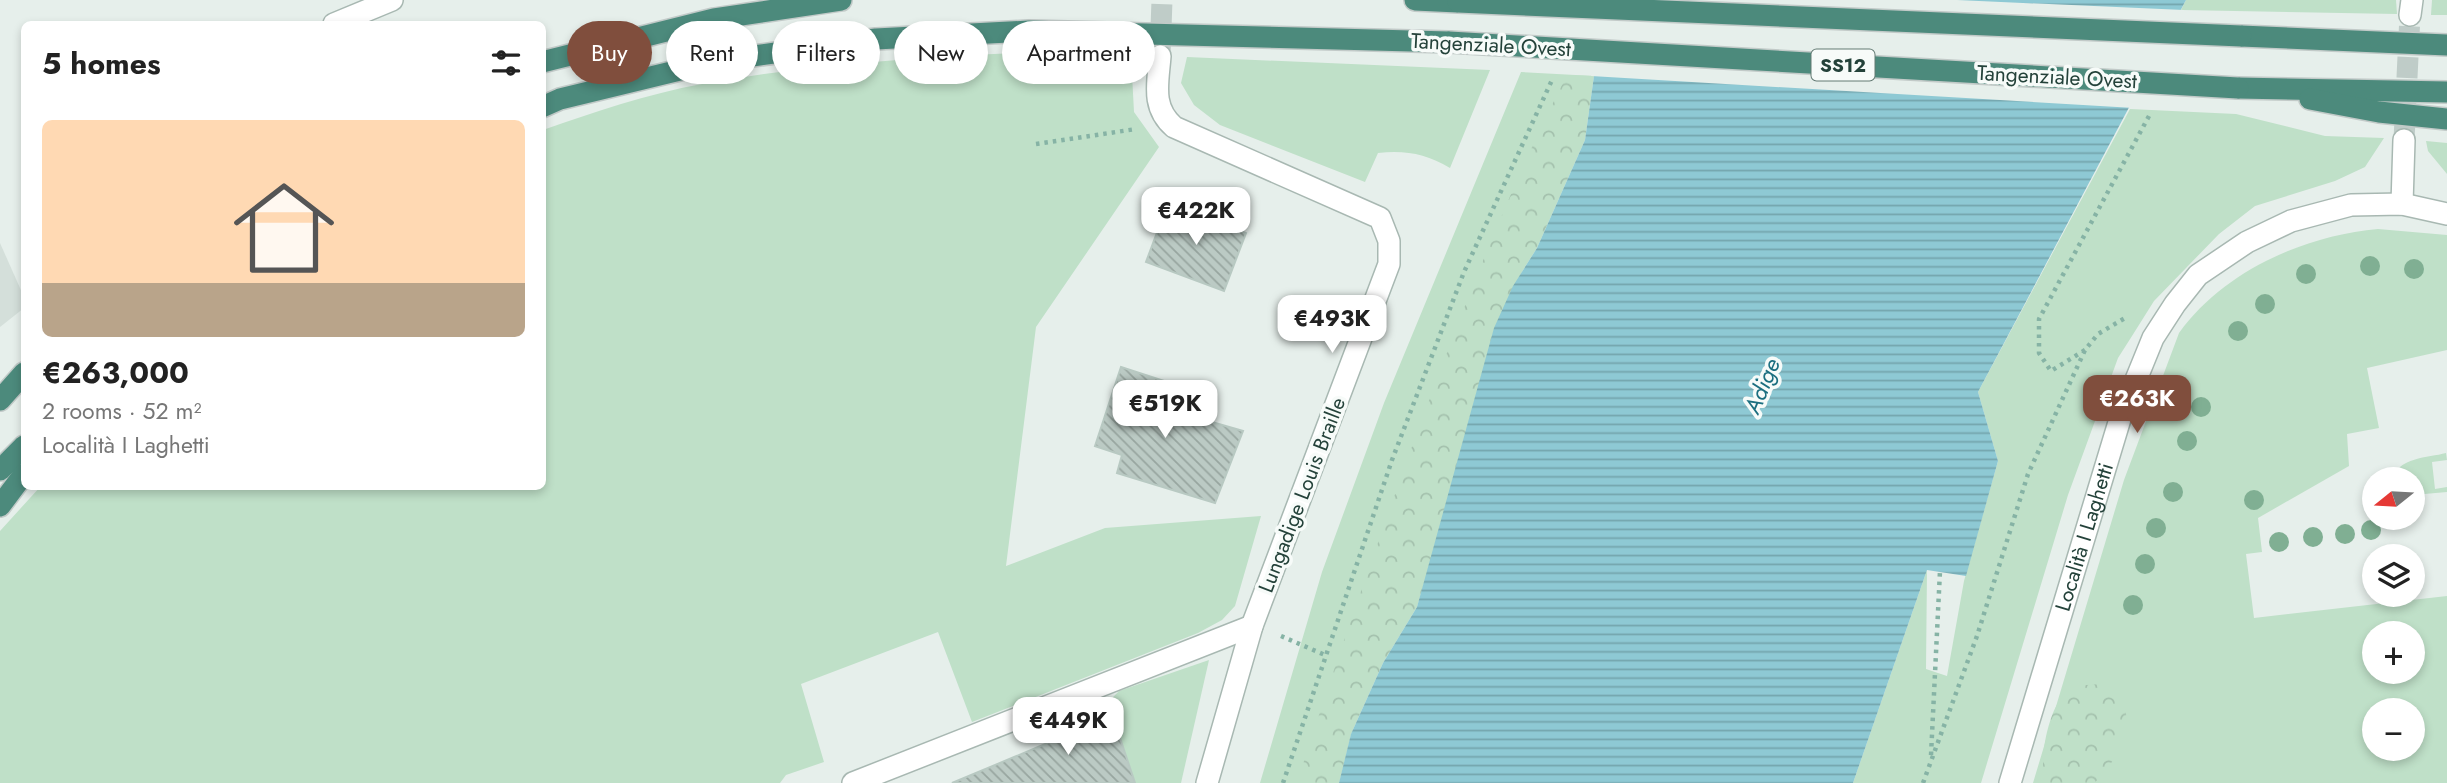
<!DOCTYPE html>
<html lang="en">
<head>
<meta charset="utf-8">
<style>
	body { margin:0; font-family:Jost,sans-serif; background:#f2f2f2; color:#222; height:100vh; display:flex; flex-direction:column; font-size:26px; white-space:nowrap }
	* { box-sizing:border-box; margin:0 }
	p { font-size:23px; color:#767676 }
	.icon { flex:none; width:38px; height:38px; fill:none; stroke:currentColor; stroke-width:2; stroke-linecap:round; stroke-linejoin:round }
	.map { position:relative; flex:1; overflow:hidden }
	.panel { position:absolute; left:21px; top:21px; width:525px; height:469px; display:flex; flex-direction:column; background:#fff; border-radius:10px; box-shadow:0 4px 10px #0003 }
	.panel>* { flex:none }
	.top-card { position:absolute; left:567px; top:21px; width:665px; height:63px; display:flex; gap:14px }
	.needle { width:46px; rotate:252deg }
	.buttons { position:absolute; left:2362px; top:467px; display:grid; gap:14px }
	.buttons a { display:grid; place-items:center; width:63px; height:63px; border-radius:50%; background:#fff; box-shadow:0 4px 10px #0003; font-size:35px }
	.price { position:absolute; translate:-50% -60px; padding:0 16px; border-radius:14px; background:#fff; color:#222; font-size:23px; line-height:46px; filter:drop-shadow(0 2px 4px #0008) }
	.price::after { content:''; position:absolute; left:50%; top:42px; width:21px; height:16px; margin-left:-10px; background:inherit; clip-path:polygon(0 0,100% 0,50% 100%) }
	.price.on { background:#804e3d; color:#fff }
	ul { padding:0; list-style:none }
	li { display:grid; align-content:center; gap:14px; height:371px; padding:0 21px }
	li+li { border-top:2px solid #e0e0e0 }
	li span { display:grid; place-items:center; height:217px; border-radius:10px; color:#555 }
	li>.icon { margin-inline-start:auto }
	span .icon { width:126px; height:126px; fill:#fffc; stroke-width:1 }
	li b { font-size:30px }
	h2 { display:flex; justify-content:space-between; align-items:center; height:84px; padding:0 21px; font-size:30px }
	.pill { padding:0 24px; border-radius:32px; background:#fff; box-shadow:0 4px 10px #0003; font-size:24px; line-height:63px }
	.pill.on { background:#804e3d; color:#fff }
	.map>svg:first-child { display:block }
	.built { fill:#d4dfda }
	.grass { fill:#bfe0c8; fill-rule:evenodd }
	.forest { fill:url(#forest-crowns) }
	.water { fill:url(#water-rules) }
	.pier { fill:#e6efeb }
	.building { fill:url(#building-back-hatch); stroke:#b8c9c2; stroke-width:2 }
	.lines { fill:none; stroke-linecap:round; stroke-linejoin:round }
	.minor-tunnel { stroke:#bfccc8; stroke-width:21; stroke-dasharray:21 10; stroke-linecap:butt }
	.minor-casing { stroke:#a8b8b2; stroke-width:24 }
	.trunk-casing { stroke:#c2cac8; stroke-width:24 }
	.path { stroke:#86b3a5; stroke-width:4.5; stroke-dasharray:3.5 5; stroke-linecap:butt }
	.minor { stroke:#fff; stroke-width:21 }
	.trunk { stroke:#4c8a7c; stroke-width:21 }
	.trunk-bridge-casing { stroke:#c2cac8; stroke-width:24; stroke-linecap:butt }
	.trunk-bridge { stroke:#4c8a7c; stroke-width:21 }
	.tree { fill:#80af93 }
	.labels { text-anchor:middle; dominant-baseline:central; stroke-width:7; stroke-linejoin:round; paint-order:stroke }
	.shield { fill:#f7fbf9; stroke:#637a73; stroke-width:2 }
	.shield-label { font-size:19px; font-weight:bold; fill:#24423a }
	.street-label { font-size:21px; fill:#24423a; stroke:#f7fbf9 }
	.water-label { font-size:23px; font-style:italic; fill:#1c6f80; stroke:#f7fbf9 }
</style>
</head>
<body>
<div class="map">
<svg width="2447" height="783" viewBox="0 0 2447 783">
	<defs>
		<pattern id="forest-crowns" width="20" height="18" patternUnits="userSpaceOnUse" patternTransform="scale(1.75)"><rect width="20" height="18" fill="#bfe0c8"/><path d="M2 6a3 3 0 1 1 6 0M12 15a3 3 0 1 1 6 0" fill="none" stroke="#a4c1ad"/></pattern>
		<pattern id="water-rules" width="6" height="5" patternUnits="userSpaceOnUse" patternTransform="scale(1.75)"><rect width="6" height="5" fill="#8ec9d4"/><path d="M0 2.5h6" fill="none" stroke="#74a5ad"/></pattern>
		<pattern id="building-back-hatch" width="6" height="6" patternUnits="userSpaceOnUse" patternTransform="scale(1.75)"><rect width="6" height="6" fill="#bbcac4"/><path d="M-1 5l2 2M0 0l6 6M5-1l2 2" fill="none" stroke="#98a6a0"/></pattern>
	</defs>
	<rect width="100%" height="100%" fill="#e6efeb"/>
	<polygon class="built" points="0,243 24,297 24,308 0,327"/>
	<g class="grass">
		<polygon points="2186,0 2396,0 2397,14 2181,10"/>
		<polygon points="2432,0 2447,0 2447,15 2431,15"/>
		<path d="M1015 53 1131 55 1134 112 1159 147 1036 327 1006 566 1105 528 1261 516 1235 606 1222 620 1198 633 972 722 938 632 801 684 824 762 786 775 780 783H0V531L40 487 542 486 543 130C594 112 647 94 702 84 806 65 910 58 1015 53Z"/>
		<path d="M1187 57 1490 70 1450 168C1426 154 1406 150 1378 153L1365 182 1220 125 1194 105 1181 83Z"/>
		<polygon points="1521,72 1594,76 1351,734 1339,783 1260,783 1322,572 1384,403"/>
		<polygon points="2130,109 2236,114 2325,136 2384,138 2365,167 2335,181 2255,206 2219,234 2154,301 2132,336 2118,358 2068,495 1981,783 1853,783 1927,570 1926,669 1947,676 1964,581 1998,461 1978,392"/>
		<polygon points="2426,141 2447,143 2447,174 2428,151"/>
		<path d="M2378 229 2447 235V350L2367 368 2379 428 2347 434 2349 466 2258 518 2262 552 2246 554 2254 618 2447 596V783H2033L2124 480 2179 333C2224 271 2303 236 2378 229ZM2375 634H2413V672H2375ZM2375 710H2413V749H2375Z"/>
		<path d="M2446 453 2447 460 2432 462 2435 489 2447 487V492L2413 495V480L2394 479C2397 457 2428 458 2446 453Z"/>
		<polygon points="1209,660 1181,783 1030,783 1119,691"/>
	</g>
	<g class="forest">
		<path d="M1567 75 1594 76 1585 140 1537 248 1513 286 1417 607 1383 663 1351 734 1339 783H1297C1332 672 1371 562 1410 452 1457 324 1505 196 1567 75Z"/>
		<path d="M2101 684C2148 701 2120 761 2094 783H2048C2036 768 2048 718 2058 703 2062 697 2068 691 2073 686Z"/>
	</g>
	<polygon class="water" points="1635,0 2186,0 1978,392 1998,461 1966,576 1927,570 1853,783 1339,783 1351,734 1383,663 1417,607 1494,328 1513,286 1537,248 1585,140 1594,76"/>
	<polygon class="pier" points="1631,0 1957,0 2184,10 2134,108 1591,76"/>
	<g class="building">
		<polygon points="1168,203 1246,233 1224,291 1146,262"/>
		<polygon points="1121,367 1170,383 1163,408 1243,431 1215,503 1117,473 1122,455 1095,446"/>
		<polygon points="1110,708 1135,783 952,783 1050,742 1046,730"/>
	</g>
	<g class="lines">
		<g class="minor-tunnel">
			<polyline points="1160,56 1162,0"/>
			<polyline points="2404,140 2410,15"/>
		</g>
		<g class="minor-casing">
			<g id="minor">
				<polyline points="2410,15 2412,0"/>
				<polyline points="334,24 392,0"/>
				<path d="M1160 56C1158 83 1151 107 1174 127L1380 218 1389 241V264L1252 626 1207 783"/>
				<polyline points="2402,204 2404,140"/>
				<polyline points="853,783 1252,626"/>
				<path id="s1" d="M2010 783 2120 419 2153 338 2175 304 2198 275 2247 242 2291 221 2351 205 2402 204 2447 214"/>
			</g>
		</g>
		<g class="trunk-casing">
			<g id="trunk">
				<polyline points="1415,0 1458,2"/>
				<polyline points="2241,36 2447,45"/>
				<polyline points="542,62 714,19 841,0"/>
				<polyline points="2238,88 2447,92"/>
				<polyline points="2310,99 2379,112 2447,119"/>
				<polyline points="542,107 560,99 717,61 876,39 1029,31 1449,42"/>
				<polyline points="0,400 24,373"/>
				<polyline points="0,470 24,446"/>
				<polyline points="0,506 24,474"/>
			</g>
		</g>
		<g class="path">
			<polyline points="1036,144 1136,129"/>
			<polyline points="2085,350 2051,371 2039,353 2039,319 2149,116"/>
			<polyline points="1281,636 1325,655"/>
			<polyline points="1931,755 1940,571"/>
			<polyline points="1283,783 1392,460 1464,272 1552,80"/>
			<polyline points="1923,783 1977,636 2028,474 2085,350 2098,334 2125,318"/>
		</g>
		<use href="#minor" class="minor"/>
		<use href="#trunk" class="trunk"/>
		<g class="trunk-bridge-casing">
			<g id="trunk-bridge">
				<polyline points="1458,2 2241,36"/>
				<polyline points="1449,42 2238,88"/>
			</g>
		</g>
		<use href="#trunk-bridge" class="trunk-bridge"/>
	</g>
	<g class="tree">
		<circle cx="2370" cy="266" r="10"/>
		<circle cx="2414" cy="269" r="10"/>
		<circle cx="2306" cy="274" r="10"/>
		<circle cx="2265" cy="304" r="10"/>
		<circle cx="2238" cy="331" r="10"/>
		<circle cx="2201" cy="407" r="10"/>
		<circle cx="2187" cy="441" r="10"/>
		<circle cx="2173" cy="492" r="10"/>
		<circle cx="2254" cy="500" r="10"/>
		<circle cx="2156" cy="528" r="10"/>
		<circle cx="2371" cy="530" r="10"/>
		<circle cx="2345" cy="534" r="10"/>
		<circle cx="2313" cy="537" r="10"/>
		<circle cx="2279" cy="542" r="10"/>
		<circle cx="2145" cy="564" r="10"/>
		<circle cx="2133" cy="605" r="10"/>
	</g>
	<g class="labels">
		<rect class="shield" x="1811.5" y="49.5" width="63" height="31" rx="5"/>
		<g class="shield-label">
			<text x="1843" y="65">SS12</text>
		</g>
		<g class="street-label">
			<text transform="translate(1491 45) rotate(3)">Tangenziale Ovest</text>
			<text transform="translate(2057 77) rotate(3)">Tangenziale Ovest</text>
			<text transform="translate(1302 495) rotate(-69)">Lungadige Louis Braille</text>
			<text stroke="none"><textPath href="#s1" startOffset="257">Località I Laghetti</textPath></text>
		</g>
		<g class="water-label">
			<text transform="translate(1762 386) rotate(-67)">Adige</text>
		</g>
	</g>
</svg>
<div class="buttons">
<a><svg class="needle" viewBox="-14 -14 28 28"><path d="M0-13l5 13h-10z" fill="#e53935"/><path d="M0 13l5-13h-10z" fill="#767676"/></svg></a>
<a><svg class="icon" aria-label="layers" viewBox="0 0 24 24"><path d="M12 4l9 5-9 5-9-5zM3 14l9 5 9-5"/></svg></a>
<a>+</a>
<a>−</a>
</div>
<b class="price" style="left:1196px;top:247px">€422K</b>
<b class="price" style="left:1332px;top:355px">€493K</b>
<b class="price on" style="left:2137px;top:435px">€263K</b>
<b class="price" style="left:1165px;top:440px">€519K</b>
<b class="price" style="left:1068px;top:757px">€449K</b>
<div class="top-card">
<a class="pill on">Buy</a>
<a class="pill">Rent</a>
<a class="pill">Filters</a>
<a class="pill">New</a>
<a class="pill">Apartment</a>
</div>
<section class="panel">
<h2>5 homes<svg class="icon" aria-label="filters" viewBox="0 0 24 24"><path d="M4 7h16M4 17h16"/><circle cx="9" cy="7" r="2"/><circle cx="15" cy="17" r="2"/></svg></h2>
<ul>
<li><span style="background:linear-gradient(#ffd9b3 75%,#b9a48a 0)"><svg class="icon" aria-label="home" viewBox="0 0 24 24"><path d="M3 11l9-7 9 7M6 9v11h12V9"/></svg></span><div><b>€263,000</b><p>2 rooms · 52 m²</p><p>Località I Laghetti</p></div></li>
</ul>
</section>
</div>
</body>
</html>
